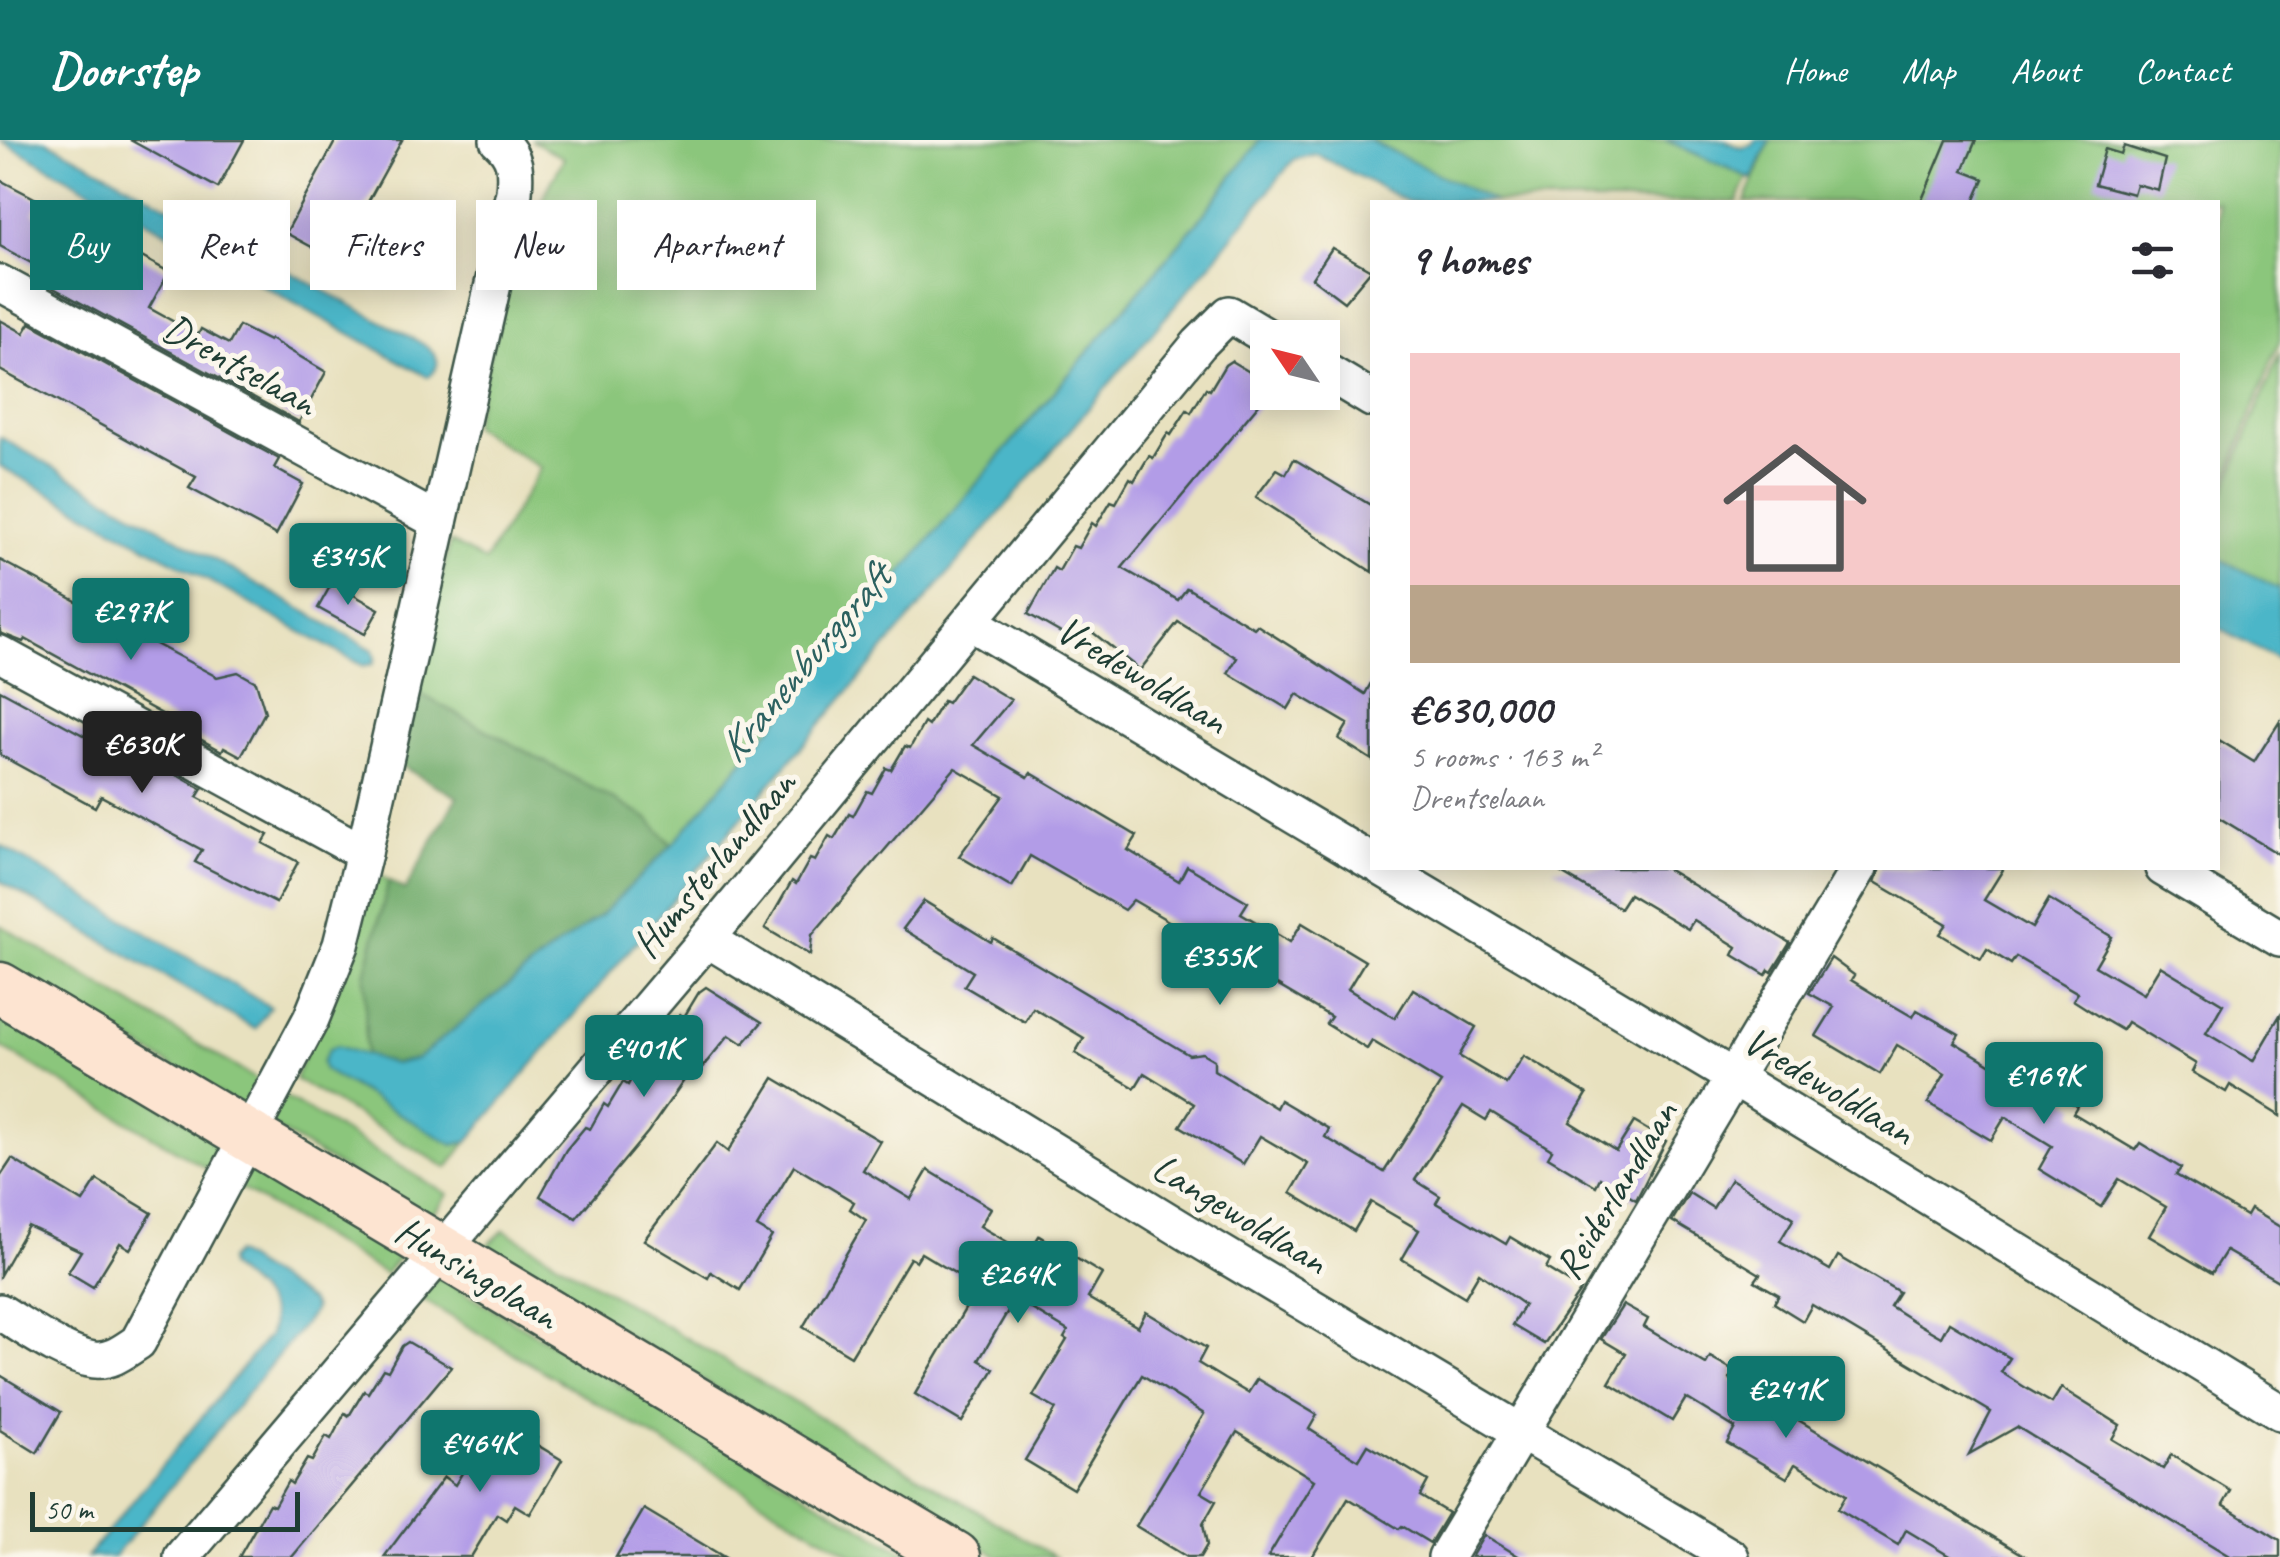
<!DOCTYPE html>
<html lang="en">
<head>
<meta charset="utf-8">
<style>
	body { margin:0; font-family:Caveat,sans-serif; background:#f2f2f3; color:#2b2b33; height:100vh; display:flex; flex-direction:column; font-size:38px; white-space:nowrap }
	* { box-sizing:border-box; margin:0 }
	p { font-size:32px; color:#7c7c81 }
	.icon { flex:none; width:55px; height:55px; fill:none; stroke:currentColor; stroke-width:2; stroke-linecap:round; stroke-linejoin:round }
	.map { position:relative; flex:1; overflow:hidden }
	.side { position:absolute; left:1370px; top:60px; width:850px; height:670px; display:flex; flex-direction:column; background:#fff; border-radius:0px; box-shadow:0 5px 25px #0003 }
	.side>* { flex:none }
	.hud { position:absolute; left:30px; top:60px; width:950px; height:90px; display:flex; gap:20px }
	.needle { width:65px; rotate:305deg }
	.tools { position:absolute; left:1250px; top:180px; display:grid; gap:20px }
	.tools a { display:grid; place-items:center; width:90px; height:90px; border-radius:0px; background:#fff; box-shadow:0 5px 25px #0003; font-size:50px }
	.scale { position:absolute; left:30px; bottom:25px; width:270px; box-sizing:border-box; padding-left:10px; border:5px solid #1f3d34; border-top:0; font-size:28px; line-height:35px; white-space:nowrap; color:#1f3d34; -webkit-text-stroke:8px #fbf7ec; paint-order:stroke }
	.price { position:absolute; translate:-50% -85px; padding:0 22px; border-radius:10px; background:#0f766e; color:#fff; font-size:32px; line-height:65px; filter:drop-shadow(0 2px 5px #0008) }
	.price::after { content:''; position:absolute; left:50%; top:60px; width:30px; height:22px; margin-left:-15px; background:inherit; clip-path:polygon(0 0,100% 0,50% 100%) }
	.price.active { background:#222; color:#fff }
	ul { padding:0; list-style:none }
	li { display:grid; align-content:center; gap:20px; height:530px; padding:0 40px }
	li+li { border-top:2px solid #e1e1e2 }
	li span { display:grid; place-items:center; height:310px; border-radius:0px; color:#555 }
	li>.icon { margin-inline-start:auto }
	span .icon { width:180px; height:180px; fill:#fffc; stroke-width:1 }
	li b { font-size:42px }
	h2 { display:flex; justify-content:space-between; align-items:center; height:120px; padding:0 40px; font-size:42px }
	.chip { padding:0 35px; border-radius:0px; background:#fff; box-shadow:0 5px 25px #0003; font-size:35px; line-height:90px }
	.chip.active { background:#0f766e; color:#fff }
	header { display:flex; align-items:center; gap:60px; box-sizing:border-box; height:140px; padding:0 50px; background:#0f766e; color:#fff }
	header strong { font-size:48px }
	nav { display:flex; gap:55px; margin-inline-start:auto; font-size:35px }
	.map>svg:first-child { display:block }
	.green { fill:#8bc67b; stroke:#558258; stroke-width:2.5 }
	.forest { fill:#70ab6b; stroke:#487450; stroke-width:2.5 }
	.water { fill:#4bb6c8; stroke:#357a7e; stroke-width:2.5 }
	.building { fill:#b29ce7 }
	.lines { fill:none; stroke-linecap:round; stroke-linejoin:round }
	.street-casing { stroke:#3d5649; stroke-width:40 }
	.secondary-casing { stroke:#3d5649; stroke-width:55 }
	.street { stroke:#fff; stroke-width:35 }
	.secondary { stroke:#fde4d1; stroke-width:50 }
	.labels { text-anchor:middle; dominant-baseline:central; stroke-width:10; stroke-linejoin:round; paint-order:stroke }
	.street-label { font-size:40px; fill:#1f3d34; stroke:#fbf7ec }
	.water-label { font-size:42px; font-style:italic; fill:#2c6160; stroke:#fbf7ec }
</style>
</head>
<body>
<header>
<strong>Doorstep</strong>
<nav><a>Home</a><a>Map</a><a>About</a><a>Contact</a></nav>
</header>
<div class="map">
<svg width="2280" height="1417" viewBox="0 0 2280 1417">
	<rect width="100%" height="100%" fill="#fbf7ec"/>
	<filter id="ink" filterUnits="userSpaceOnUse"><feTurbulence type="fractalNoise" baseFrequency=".01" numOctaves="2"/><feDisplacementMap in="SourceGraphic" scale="20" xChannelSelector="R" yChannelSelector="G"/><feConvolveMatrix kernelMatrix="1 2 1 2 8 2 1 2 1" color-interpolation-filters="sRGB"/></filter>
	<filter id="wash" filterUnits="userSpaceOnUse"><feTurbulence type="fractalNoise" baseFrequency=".0048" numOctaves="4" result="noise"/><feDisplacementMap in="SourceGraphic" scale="40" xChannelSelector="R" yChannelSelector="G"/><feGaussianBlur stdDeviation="2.25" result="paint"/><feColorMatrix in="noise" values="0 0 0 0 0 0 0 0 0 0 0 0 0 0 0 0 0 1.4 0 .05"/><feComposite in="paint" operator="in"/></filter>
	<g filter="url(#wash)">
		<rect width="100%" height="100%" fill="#e8e1bf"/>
		<g class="green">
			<polygon points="531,0 1260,0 1200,79 672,705 647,678 415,551 450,402 485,421 541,328 472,286 515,112 564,18"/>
			<polygon points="1368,0 1683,0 1750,32 1737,62 1495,62"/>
			<polygon points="1770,0 2280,0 2280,199 2218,361 2218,62 1745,62"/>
			<polygon points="2280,212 2280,449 2218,418 2218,369"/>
			<path d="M374 732 389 741 365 835 366 916C344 909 336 899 322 922L324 930 453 1005 467 1002 448 1028 295 939Z"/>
			<path d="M0 785 425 1041 448 1054C438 1070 433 1078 413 1071L0 823Z"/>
			<polygon points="0,868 403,1112 385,1134 0,906"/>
			<polygon points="504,1090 1055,1417 999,1417 483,1110"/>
			<polygon points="438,1136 912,1417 856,1417 420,1158"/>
		</g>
		<polygon class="forest" points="415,551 647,678 672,705 600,776 553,809 417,919 394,924 366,916 365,835 389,741 405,750 457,657 398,624"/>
		<g class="water">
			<path d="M0 0H46L425 205C437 215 444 225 428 237Z"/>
			<polygon points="1260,0 1368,0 1495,62 1408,62 1316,14 1294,19 1209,126 467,1002 453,1005 324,930 322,922 329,909 337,906 394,924 417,919 553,809 600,776 672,705 1200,79"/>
			<polygon points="1665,0 1724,0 1741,8 1753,5 1755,0 1770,0 1752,39"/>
			<polygon points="0,297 373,510 375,518 373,524 363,526 0,326"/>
			<polygon points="2218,418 2280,449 2280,521 2218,488"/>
			<polygon points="0,705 270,867 255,889 0,741"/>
			<path d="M235 1113 311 1162 314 1168 312 1174 114 1417H87L269 1195C281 1164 250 1146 229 1127L228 1120Z"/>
		</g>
		<g id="blocks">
			<g class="building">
				<polygon points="130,0 244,0 218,48"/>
				<polygon points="336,0 402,0 336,120 286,93"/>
				<polygon points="1947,0 1976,0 1963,31 1984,39 1974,62 1921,62"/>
				<polygon points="2124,6 2165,19 2158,50 2136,44 2133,54 2095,44 2105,9 2121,14"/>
				<polygon points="0,40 40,61 33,73 119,120 125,108 169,132 149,168 198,195 201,189 229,204 239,186 269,201 270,199 326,232 299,282 50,146 55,136 0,106"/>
				<polygon points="1332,108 1371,130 1344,162 1312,138"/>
				<polygon points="0,180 24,193 30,183 279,319 274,328 303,344 276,395 189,348 196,337 0,230"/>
				<polygon points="1231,221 1268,243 1269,252 1122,428 1178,460 1187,448 1254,488 1257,485 1365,554 1372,541 1372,620 1339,599 1348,584 1297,554 1288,569 1228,533 1237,518 1178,482 1140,530 1091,491 1080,504 1028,474 1054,428 1059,431 1073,406 1078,408 1092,383 1096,386 1111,361 1116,363 1130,338 1134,341 1149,316 1153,318 1168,293 1171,295 1187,270 1191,273 1206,248 1210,250 1225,225"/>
				<polygon points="1294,319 1372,366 1372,432 1256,357 1277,329 1286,334"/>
				<polygon points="0,420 217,537 238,532 256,542 265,572 241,616 224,607 222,611 178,587 180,584 25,499 23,502 0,493"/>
				<polygon points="332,443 379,469 365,494 318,468"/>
				<polygon points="968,534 1011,560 973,605 1028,637 1031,633 1137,696 1128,710 1179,741 1187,726 1248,762 1241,773 1290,802 1302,783 1365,821 1348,849 1395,878 1413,849 1476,887 1459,916 1506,944 1524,916 1587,954 1570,982 1616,1011 1634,982 1666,1001 1636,1060 1600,1038 1596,1046 1548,1017 1552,1010 1491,972 1486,980 1463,966 1415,1040 1440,1056 1436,1063 1506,1104 1510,1097 1550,1121 1546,1128 1581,1150 1544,1204 1512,1185 1524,1165 1479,1133 1465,1157 1402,1119 1419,1090 1371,1062 1354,1091 1291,1053 1308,1024 1260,996 1243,1024 1180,986 1194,964 1144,933 1135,948 1075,913 1084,898 1059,883 1033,868 1025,882 964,846 973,832 903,789 924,761 991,802 993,798 1189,915 1202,913 1214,920 1214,930 1276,968 1280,960 1329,989 1325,997 1384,1032 1441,943 1372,901 1367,909 1326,884 1331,877 1133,760 1124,770 1030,716 1012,747 959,716 1003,656 955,628 812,795 810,815 765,788 792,741 796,744 810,719 815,721 829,696 834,699 849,674 853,676 867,651 872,653 886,628 891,630 905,606 910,608 924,583 928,586 943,561 947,563"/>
				<polygon points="0,550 153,633 157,624 202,649 197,657 268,695 263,703 298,722 276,763 195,722 202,710 101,656 95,667 0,615"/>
				<polygon points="2280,581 2280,715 2218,677 2218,600 2254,622"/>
				<polygon points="1553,728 1665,728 1790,803 1772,832 1769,830 1766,835 1733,815 1737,807 1694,780 1688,789 1629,754 1620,768"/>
				<polygon points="1880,728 2004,728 1984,760 2032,788 2049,759 2081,778 2112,797 2095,826 2143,854 2160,826 2223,864 2206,893 2253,921 2280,875 2280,976 2230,945 2226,952 2192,932 2196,924 2127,882 2122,890 2098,876 2073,860 2078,853 2016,817 2011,824 1987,809 1981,819 1940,794 1947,784 1875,742"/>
				<polygon points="1831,818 1854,835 1851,840 1882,859 1913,877 1917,870 1959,894 1954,902 2020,942 2024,935 2077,966 2073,973 2135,1010 2140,1003 2181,1028 2176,1035 2246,1076 2250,1069 2280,1087 2280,1142 2226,1111 2212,1133 2149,1096 2166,1067 2119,1039 2101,1067 2039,1029 2052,1006 2005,977 1991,1000 1928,963 1945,934 1897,905 1880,934 1816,896 1834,867 1809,853"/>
				<polygon points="706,847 762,882 743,904 729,895 700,930 694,926 648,992 576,1078 540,1056 566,1010 585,987 590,989 604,964 608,967 623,942 628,945 642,919 647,922 661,897 665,899 680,874 684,877 699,852"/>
				<polygon points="774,938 880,1001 863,1030 911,1059 928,1030 991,1068 980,1086 1028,1114 1039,1096 1102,1134 1088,1158 1138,1187 1146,1172 1206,1208 1198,1223 1224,1239 1248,1253 1257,1239 1317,1275 1309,1289 1334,1305 1359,1320 1368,1305 1428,1341 1420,1356 1448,1373 1430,1403 1402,1386 1399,1389 1348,1358 1312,1417 1268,1417 1314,1340 1237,1292 1201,1352 1216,1361 1203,1384 1207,1405 1200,1417 1187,1417 1136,1386 1204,1274 1142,1235 1073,1349 1025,1320 1056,1269 1033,1256 1067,1200 1064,1198 1068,1191 1015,1159 979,1220 994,1229 962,1282 915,1254 978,1147 921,1113 916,1121 910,1118 851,1216 803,1187 866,1080 850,1069 854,1062 794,1026 757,1087 772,1096 740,1150 711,1132 708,1138 644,1100 717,1003 728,1012"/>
				<polygon points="12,1019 83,1062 97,1040 152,1073 130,1109 120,1103 93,1147 68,1132 81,1111 28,1086 0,1135 0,1037"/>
				<polygon points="1731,1039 1794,1078 1780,1101 1830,1130 1838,1116 1899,1152 1890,1166 1915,1182 1941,1197 1949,1182 2010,1218 2001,1232 2026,1248 2052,1263 2061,1248 2120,1285 2112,1299 2137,1314 2163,1329 2171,1315 2231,1351 2223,1365 2280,1400 2280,1417 2231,1417 2017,1287 1969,1314 1991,1272 1812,1165 1803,1181 1774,1163 1779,1155 1755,1141 1760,1134 1672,1081 1689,1053 1713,1068"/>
				<polygon points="1623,1165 1648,1179 1644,1187 1706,1224 1710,1217 1735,1231 1730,1239 2027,1417 1951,1417 1906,1390 1898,1405 1838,1369 1846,1355 1821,1339 1795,1324 1787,1338 1727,1303 1735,1288 1686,1258 1672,1281 1609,1243 1626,1214 1601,1199"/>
				<polygon points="408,1202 451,1227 292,1417 239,1417 269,1364 274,1366 288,1341 292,1344 307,1319 312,1321 326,1296 331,1299 345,1273 349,1276 364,1251 368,1253 383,1229 388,1231 402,1206"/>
				<polygon points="0,1235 61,1272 37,1313 0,1290"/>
				<polygon points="497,1274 537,1298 534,1303 562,1320 530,1374 515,1365 506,1380 497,1374 471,1417 384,1417 444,1337 455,1345"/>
				<polygon points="644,1369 724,1417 616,1417"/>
				<polygon points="1484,1395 1520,1417 1471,1417"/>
			</g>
		</g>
	</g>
	<g filter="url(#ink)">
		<use href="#blocks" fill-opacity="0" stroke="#3d5649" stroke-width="2.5"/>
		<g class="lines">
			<g class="street-casing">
				<g id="street">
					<polyline points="0,143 439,382"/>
					<polyline points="1322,229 1372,259"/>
					<polyline points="970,482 1372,722"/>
					<polyline points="0,514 364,713"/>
					<polyline points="1382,728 1733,937 2280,1272"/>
					<polyline points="2163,728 2280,798"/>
					<polyline points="707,799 1201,1101 1731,1417"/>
					<path d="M0 1172C25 1187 65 1216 94 1220 111 1222 124 1211 138 1202L311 879 341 805 364 713 514 52C516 30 516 16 498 0"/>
					<polyline points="182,1417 707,799 1199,204 1229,174 1269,198"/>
					<polyline points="1446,1417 1859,728"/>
				</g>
			</g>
			<g class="secondary-casing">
				<polyline id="secondary" points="0,848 955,1417"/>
			</g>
			<use href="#street" class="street"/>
			<use href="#secondary" class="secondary"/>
		</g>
	</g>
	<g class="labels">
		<g class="street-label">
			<text transform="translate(240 225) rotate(29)">Drentselaan</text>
			<text transform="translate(1142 535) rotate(31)">Vredewoldlaan</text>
			<text transform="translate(714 724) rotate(-50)">Humsterlandlaan</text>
			<text transform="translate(1829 946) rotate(31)">Vredewoldlaan</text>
			<text transform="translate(1616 1050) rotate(-59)">Reiderlandlaan</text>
			<text transform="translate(1240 1074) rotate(31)">Langewoldlaan</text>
			<text transform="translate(477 1133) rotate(31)">Hunsingolaan</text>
		</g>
		<g class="water-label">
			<text transform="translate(804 523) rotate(-50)">Kranenburggraft</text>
		</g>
	</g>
</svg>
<div class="tools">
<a><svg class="needle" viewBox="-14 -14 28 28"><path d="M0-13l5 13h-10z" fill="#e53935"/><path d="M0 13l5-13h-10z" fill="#7c7c81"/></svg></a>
</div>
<div class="scale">50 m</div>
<b class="price" style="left:348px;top:468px">€345K</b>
<b class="price" style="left:131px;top:523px">€297K</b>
<b class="price active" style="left:142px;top:656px">€630K</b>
<b class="price" style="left:1220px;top:868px">€355K</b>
<b class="price" style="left:644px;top:960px">€401K</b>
<b class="price" style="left:2044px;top:987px">€169K</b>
<b class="price" style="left:1018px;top:1186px">€264K</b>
<b class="price" style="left:1786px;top:1301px">€241K</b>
<b class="price" style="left:480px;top:1355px">€464K</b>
<div class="hud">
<a class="chip active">Buy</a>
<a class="chip">Rent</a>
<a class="chip">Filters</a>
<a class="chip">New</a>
<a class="chip">Apartment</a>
</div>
<section class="side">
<h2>9 homes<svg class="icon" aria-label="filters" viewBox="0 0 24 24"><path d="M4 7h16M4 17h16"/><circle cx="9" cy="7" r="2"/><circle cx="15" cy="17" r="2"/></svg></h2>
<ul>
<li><span style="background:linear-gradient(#f6c9c9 75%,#b9a48a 0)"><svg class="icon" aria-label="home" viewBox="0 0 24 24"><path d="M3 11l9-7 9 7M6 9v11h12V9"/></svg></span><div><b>€630,000</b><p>5 rooms · 163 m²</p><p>Drentselaan</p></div></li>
</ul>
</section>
</div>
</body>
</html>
